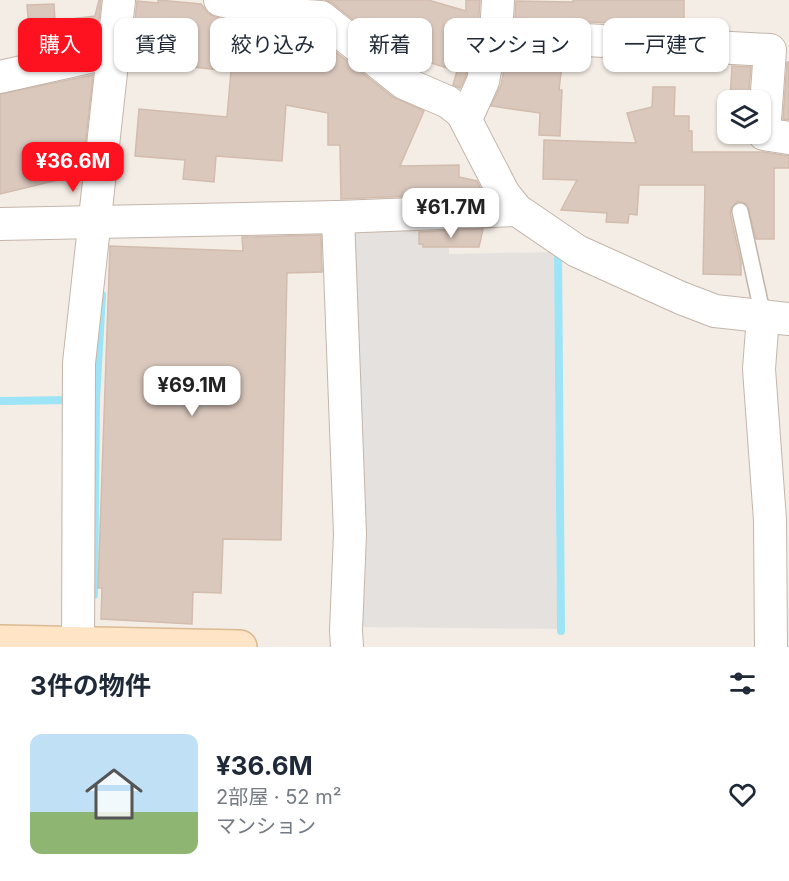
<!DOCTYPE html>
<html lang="ja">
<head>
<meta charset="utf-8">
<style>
	body { margin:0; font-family:Inter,"Noto Sans JP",sans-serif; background:#f6f6f7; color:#1f2937; height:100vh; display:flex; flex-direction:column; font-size:22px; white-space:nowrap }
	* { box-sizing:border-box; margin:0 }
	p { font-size:20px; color:#747a83 }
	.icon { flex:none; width:33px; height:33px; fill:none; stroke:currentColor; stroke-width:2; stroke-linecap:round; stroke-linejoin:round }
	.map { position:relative; height:647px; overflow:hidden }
	.side { display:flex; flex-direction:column; background:#fff; flex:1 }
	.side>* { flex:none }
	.hud { position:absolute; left:18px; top:18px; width:753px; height:54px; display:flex; gap:12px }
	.tools { position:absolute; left:717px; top:90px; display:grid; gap:12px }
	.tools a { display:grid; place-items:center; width:54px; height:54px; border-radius:12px; background:#fff; box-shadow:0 2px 4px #0004; font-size:30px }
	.price { position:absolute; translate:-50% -51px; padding:0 14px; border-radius:12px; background:#fff; color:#222; font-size:20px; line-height:39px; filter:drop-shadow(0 2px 3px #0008) }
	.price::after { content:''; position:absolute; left:50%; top:36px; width:18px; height:14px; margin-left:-9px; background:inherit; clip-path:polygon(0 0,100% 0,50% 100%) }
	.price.selected { background:#ff121f; color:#fff }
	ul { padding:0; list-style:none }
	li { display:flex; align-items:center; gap:18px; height:150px; padding:0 30px }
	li+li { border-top:2px solid #e0e1e3 }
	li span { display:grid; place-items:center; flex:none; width:168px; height:120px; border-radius:12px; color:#555 }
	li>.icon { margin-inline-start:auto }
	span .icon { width:72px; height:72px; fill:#fffc; stroke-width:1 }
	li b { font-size:26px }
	h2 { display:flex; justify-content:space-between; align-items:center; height:72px; padding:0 30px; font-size:26px }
	.pill { padding:0 21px; border-radius:12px; background:#fff; box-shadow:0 2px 4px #0004; font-size:21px; line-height:54px }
	.pill.selected { background:#ff121f; color:#fff }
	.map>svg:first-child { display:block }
	.parking { fill:#e5e1de }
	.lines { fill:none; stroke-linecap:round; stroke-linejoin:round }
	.stream { stroke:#9de4f6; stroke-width:8 }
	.building { fill:#dac8bd; stroke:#d2bcad; stroke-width:1.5 }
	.lane-casing { stroke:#c3b5aa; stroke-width:18 }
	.street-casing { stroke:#c3b5aa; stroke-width:34 }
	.secondary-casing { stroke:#dbb993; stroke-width:36 }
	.lane { stroke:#fff; stroke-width:15 }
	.street { stroke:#fff; stroke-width:32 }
	.secondary { stroke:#ffe5c5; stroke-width:33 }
</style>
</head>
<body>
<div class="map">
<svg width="789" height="647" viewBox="0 0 789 647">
	<rect width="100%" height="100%" fill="#f4ede5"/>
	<polygon class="parking" points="448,223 449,254 554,252 557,629 365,627 354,621 351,236 356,226"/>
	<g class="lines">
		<g class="stream">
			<polyline points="558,249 561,631"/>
			<polyline points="0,401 73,400"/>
			<polyline points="94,595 96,400 102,295"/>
		</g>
	</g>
	<g class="building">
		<polygon points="99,0 101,0 97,37 31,52 27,5 54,4 55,21 95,16"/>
		<polygon points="158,0 201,4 208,13 215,17 272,31 314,35 393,97 424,111 400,166 459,165 459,177 477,181 483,193 341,199 340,145 328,145 328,113 286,105 282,161 216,156 214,182 183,179 185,160 135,156 139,109 227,117 231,71 193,67 196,41 145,36 145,41 133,40 137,1 158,3"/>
		<polygon points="325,0 428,0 466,11 466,0 480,0 478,30 471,45 466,76 460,88 453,85 457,71 412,57 409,64 332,3"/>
		<polygon points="573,0 684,0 684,25 648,25 515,18 516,1 573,2"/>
		<polygon points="507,54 563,57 559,90 562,90 560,136 539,135 540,113 491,106 501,85"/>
		<polygon points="787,62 789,62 789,120 783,119"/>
		<polygon points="732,66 751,67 748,100 730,100"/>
		<polygon points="93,75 83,165 81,165 81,176 70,177 0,194 0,94"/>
		<polygon points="653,87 675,87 674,116 689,116 689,131 692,131 692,152 763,152 789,156 789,168 774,168 774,239 756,239 747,204 738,201 731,208 730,213 741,262 741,275 703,274 705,185 639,185 637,215 629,214 628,223 606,222 607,213 561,210 577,180 543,179 544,140 636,143 627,113 652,107"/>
		<polygon points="483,229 479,247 423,247 423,244 419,244 419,232"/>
		<polygon points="321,235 322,272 287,273 281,540 223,539 221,593 193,592 192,624 101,619 102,588 98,588 110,246 243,251 242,237"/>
	</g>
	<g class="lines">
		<g class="lane-casing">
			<polyline id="lane" points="740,211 763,316"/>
		</g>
		<g class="street-casing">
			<g id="street">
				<polyline points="220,0 276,14 321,17 404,83 448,102 462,113 504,194 517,210 577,251 681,298 715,311 789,319"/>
				<polyline points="496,35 770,50 764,134 789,138"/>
				<polyline points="0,77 112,52"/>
				<polyline points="466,119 483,81 489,49 496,35 498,0"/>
				<polyline points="338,217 350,534 346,630 347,647"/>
				<polyline points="0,224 338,217 517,210"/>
				<polyline points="763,316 759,369 770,520 771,647"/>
				<polyline points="78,647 79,363 119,0"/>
			</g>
		</g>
		<g class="secondary-casing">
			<polyline id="secondary" points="0,642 240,647"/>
		</g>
		<use href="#lane" class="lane"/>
		<use href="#street" class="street"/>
		<use href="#secondary" class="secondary"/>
	</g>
</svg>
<div class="tools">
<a><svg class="icon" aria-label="layers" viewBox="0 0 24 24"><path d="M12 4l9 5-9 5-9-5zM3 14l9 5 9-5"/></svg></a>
</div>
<b class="price selected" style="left:73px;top:193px">¥36.6M</b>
<b class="price" style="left:451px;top:239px">¥61.7M</b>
<b class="price" style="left:192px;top:417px">¥69.1M</b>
<div class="hud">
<a class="pill selected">購入</a>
<a class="pill">賃貸</a>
<a class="pill">絞り込み</a>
<a class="pill">新着</a>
<a class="pill">マンション</a>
<a class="pill">一戸建て</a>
</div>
</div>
<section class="side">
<h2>3件の物件<svg class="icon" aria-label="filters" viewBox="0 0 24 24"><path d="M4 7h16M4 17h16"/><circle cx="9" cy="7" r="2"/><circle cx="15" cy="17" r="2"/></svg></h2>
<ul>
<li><span style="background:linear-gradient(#bfe0f5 65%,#8fb573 0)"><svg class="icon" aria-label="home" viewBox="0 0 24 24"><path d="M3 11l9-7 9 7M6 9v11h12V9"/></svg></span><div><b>¥36.6M</b><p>2部屋 · 52 m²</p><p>マンション</p></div><svg class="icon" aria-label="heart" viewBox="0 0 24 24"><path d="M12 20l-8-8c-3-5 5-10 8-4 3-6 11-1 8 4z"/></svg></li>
</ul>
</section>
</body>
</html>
